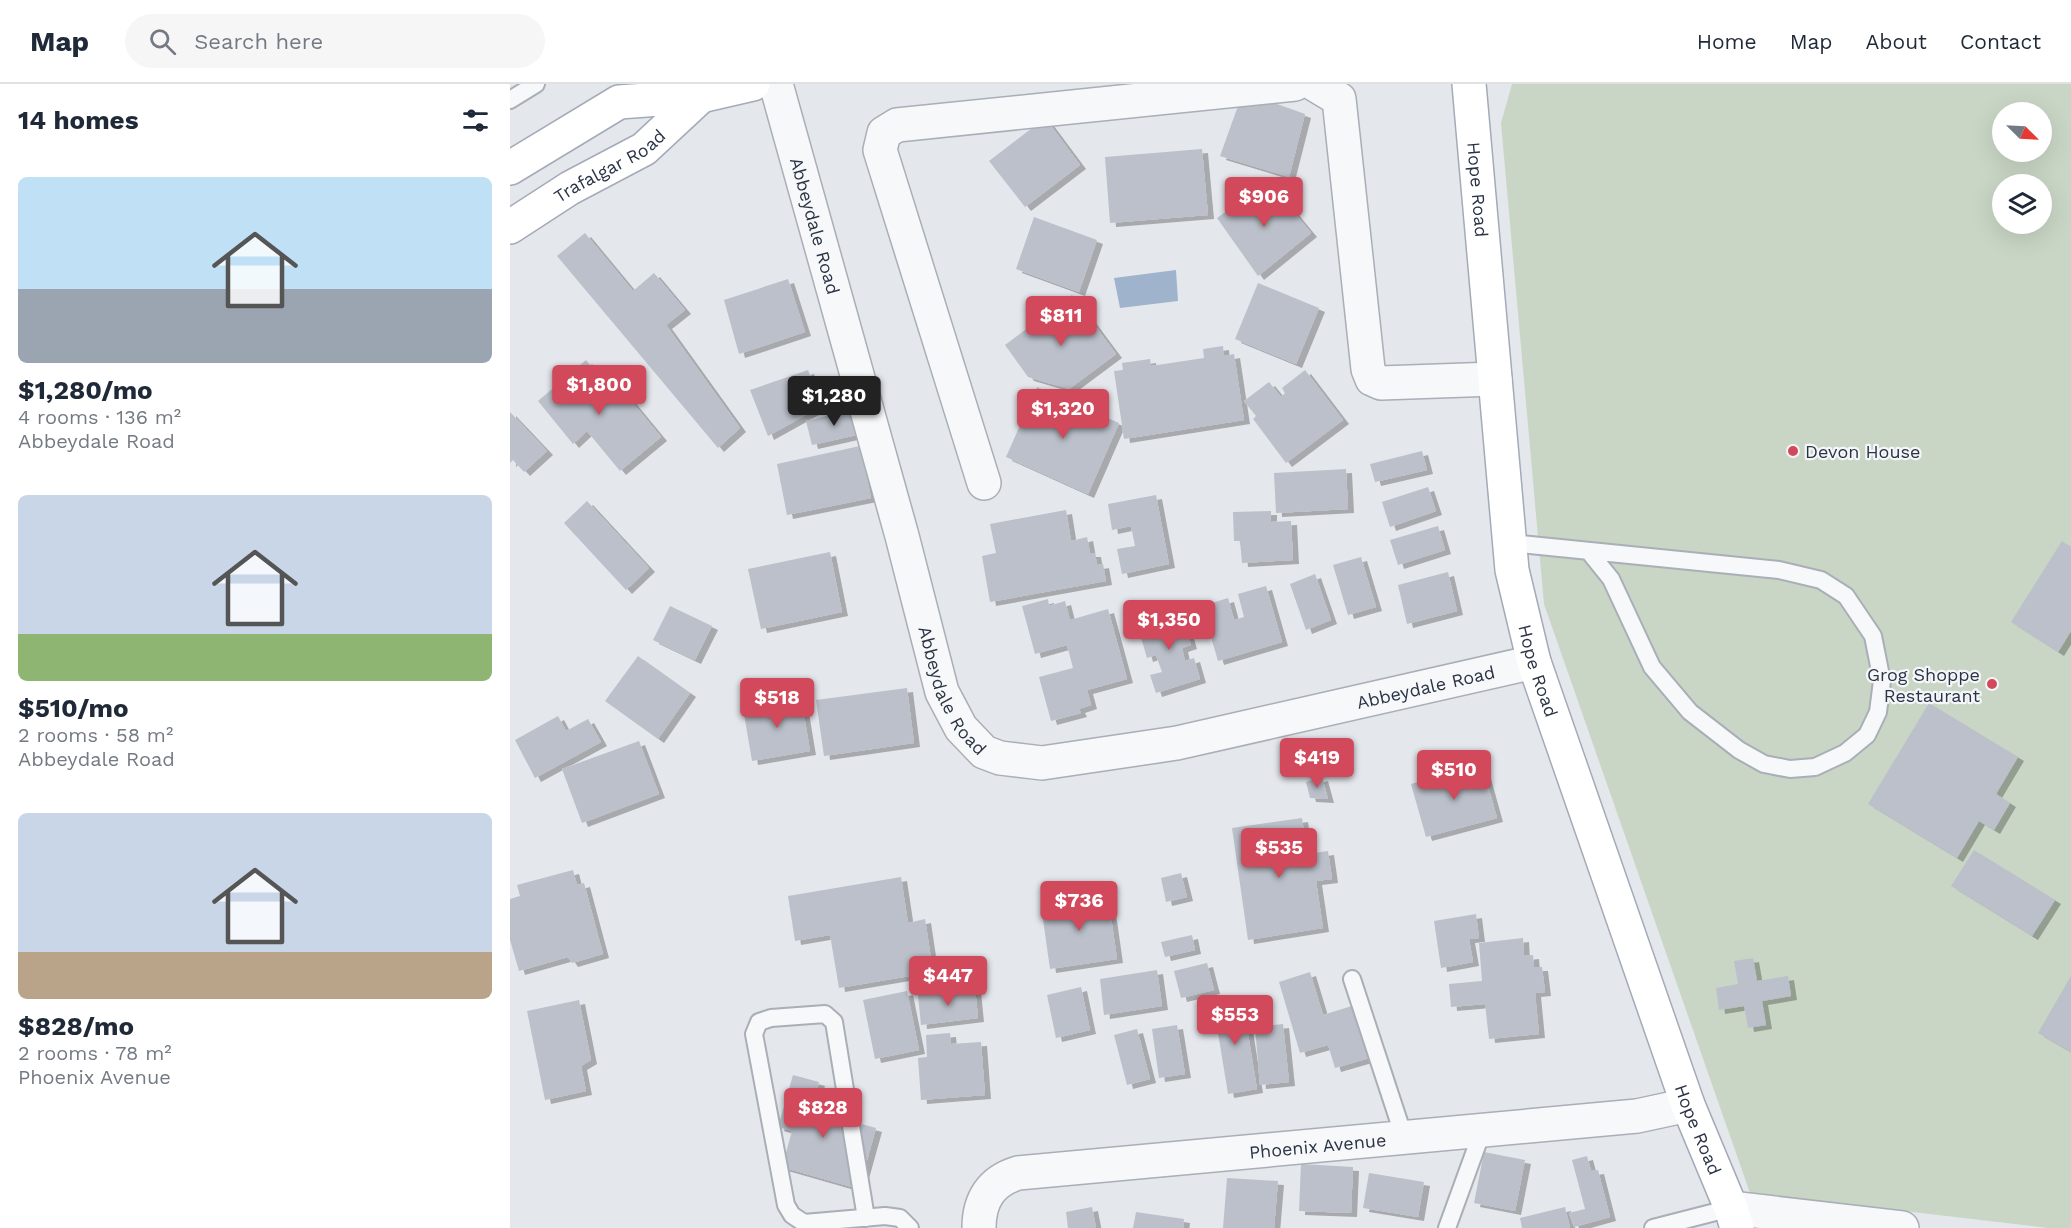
<!DOCTYPE html>
<html lang="en">
<head>
<meta charset="utf-8">
<style>
	body { margin:0; font-family:"Work Sans",sans-serif; background:#f6f6f7; color:#1f2937; height:100vh; display:flex; flex-direction:column; font-size:22px; white-space:nowrap }
	* { box-sizing:border-box; margin:0 }
	p { font-size:20px; color:#747a83 }
	.icon { flex:none; width:33px; height:33px; fill:none; stroke:currentColor; stroke-width:2; stroke-linecap:round; stroke-linejoin:round }
	.map { position:relative; flex:1; overflow:hidden }
	.drawer { display:flex; flex-direction:column; background:#fff; width:510px }
	.drawer>* { flex:none }
	.needle { width:39px; rotate:114deg }
	.tools { position:absolute; left:1482px; top:18px; display:grid; gap:12px }
	.tools a { display:grid; place-items:center; width:60px; height:60px; border-radius:50%; background:#fff; box-shadow:0 6px 24px #0002; font-size:30px }
	.price { position:absolute; translate:-50% -51px; padding:0 14px; border-radius:6px; background:#d1495b; color:#fff; font-size:20px; line-height:39px; filter:drop-shadow(0 2px 3px #0008) }
	.price::after { content:''; position:absolute; left:50%; top:36px; width:18px; height:14px; margin-left:-9px; background:inherit; clip-path:polygon(0 0,100% 0,50% 100%) }
	.price.active { background:#222; color:#fff }
	ul { padding:0; list-style:none }
	li { display:grid; align-content:center; gap:12px; height:318px; padding:0 18px }
	li span { display:grid; place-items:center; height:186px; border-radius:9px; color:#555 }
	li>.icon { margin-inline-start:auto }
	span .icon { width:108px; height:108px; fill:#fffc; stroke-width:1 }
	li b { font-size:26px }
	h2 { display:flex; justify-content:space-between; align-items:center; height:72px; padding:0 18px; font-size:26px }
	header { display:flex; align-items:center; gap:36px; box-sizing:border-box; height:84px; padding:0 30px; background:#fff; border-bottom:2px solid #e0e1e3 }
	header strong { font-size:28px }
	nav { display:flex; gap:33px; margin-inline-start:auto; font-size:21px }
	.search { width:420px; height:54px; background:#f6f6f7; display:flex; align-items:center; gap:15px; box-sizing:border-box; padding:0 21px; border-radius:33px; color:#747a83; font-size:22px }
	main { display:flex; flex:1; min-height:0 }
	.map>svg:first-child { display:block }
	.green { fill:#c9d6c5; fill-rule:evenodd }
	.water { fill:#9fb4cc }
	.building { fill:#bbc0ca; filter:url(#shadow) }
	.lines { fill:none; stroke-linecap:round; stroke-linejoin:round }
	.lane-casing { stroke:#a9aeb7; stroke-width:20 }
	.street-casing { stroke:#a9aeb7; stroke-width:36 }
	.primary-casing { stroke:#a3abb8; stroke-width:36 }
	.lane { stroke:#f7f8fa; stroke-width:16 }
	.street { stroke:#f7f8fa; stroke-width:33 }
	.primary { stroke:#fff; stroke-width:33 }
	.poi-dot { fill:#d1495b; stroke:#f4f6f9; stroke-width:2 }
	.labels { text-anchor:middle; dominant-baseline:central; stroke-width:4.5; stroke-linejoin:round; paint-order:stroke }
	.street-label { font-size:18px; fill:#2b3445; stroke:#f4f6f9 }
	.poi-label { font-size:18px; fill:#2b3445; stroke:#f4f6f9; text-anchor:start }
</style>
</head>
<body>
<header>
<strong>Map</strong>
<div class="search"><svg class="icon" aria-label="search" viewBox="0 0 24 24"><circle cx="10" cy="10" r="6"/><path d="M15 15l6 6"/></svg>Search here</div>
<nav><a>Home</a><a>Map</a><a>About</a><a>Contact</a></nav>
</header>
<main>
<section class="drawer">
<h2>14 homes<svg class="icon" aria-label="filters" viewBox="0 0 24 24"><path d="M4 7h16M4 17h16"/><circle cx="9" cy="7" r="2"/><circle cx="15" cy="17" r="2"/></svg></h2>
<ul>
<li><span style="background:linear-gradient(#bfe0f5 60%,#9aa5b1 0)"><svg class="icon" aria-label="home" viewBox="0 0 24 24"><path d="M3 11l9-7 9 7M6 9v11h12V9"/></svg></span><div><b>$1,280/mo</b><p>4 rooms · 136 m²</p><p>Abbeydale Road</p></div></li>
<li><span style="background:linear-gradient(#c9d6e8 75%,#8fb573 0)"><svg class="icon" aria-label="home" viewBox="0 0 24 24"><path d="M3 11l9-7 9 7M6 9v11h12V9"/></svg></span><div><b>$510/mo</b><p>2 rooms · 58 m²</p><p>Abbeydale Road</p></div></li>
<li><span style="background:linear-gradient(#c9d6e8 75%,#b9a48a 0)"><svg class="icon" aria-label="home" viewBox="0 0 24 24"><path d="M3 11l9-7 9 7M6 9v11h12V9"/></svg></span><div><b>$828/mo</b><p>2 rooms · 78 m²</p><p>Phoenix Avenue</p></div></li>
</ul>
</section>
<div class="map">
<svg width="1561" height="1144" viewBox="0 0 1561 1144">
	<defs>
		<filter id="shadow"><feDropShadow dx="6" dy="4" stdDeviation="0" flood-color="#0004"/></filter>
	</defs>
	<rect width="100%" height="100%" fill="#e4e7ec"/>
	<path class="green" d="M1002 0H1561V1144H1538L1240 1109 1034 520 991 39ZM1492 28H1532V68H1492ZM1492 100H1532V140H1492Z"/>
	<polygon class="water" points="666,186 668,217 610,224 604,194"/>
	<g class="building">
		<polygon points="733,8 795,30 779,93 710,72"/>
		<polygon points="535,34 570,81 515,123 479,77"/>
		<polygon points="692,65 698,131 600,139 595,73"/>
		<polygon points="758,97 801,149 748,192 707,134"/>
		<polygon points="524,133 587,156 569,208 506,185"/>
		<polygon points="75,149 123,207 144,189 175,226 156,241 230,344 208,364 47,172"/>
		<polygon points="278,195 295,248 229,270 214,216"/>
		<polygon points="748,199 809,224 786,280 725,255"/>
		<polygon points="562,211 606,270 559,305 518,293 495,261"/>
		<polygon points="713,262 714,272 724,270 734,336 614,355 604,287 613,286 612,279 640,275 641,282 694,274 693,265"/>
		<polygon points="76,276 111,319 118,313 151,353 110,387 77,347 63,360 28,317"/>
		<polygon points="298,286 312,322 258,352 240,306"/>
		<polygon points="795,286 833,336 776,379 743,335 746,332 734,317 759,298 771,313 775,309 772,304"/>
		<polygon points="527,303 609,339 578,410 496,373"/>
		<polygon points="346,325 351,350 302,361 296,337"/>
		<polygon points="0,328 37,367 14,388 3,376 0,379"/>
		<polygon points="350,362 361,414 277,431 267,380"/>
		<polygon points="912,367 917,386 865,398 860,380"/>
		<polygon points="836,385 838,425 766,429 764,389"/>
		<polygon points="918,403 926,427 880,443 872,418"/>
		<polygon points="646,411 659,480 612,490 607,465 625,462 621,442 602,446 598,420"/>
		<polygon points="77,417 139,484 116,506 54,439"/>
		<polygon points="556,426 561,457 577,453 580,469 585,469 587,481 593,480 596,497 480,518 472,472 486,469 480,440"/>
		<polygon points="761,427 761,438 781,437 783,476 732,479 730,457 724,457 723,428"/>
		<polygon points="928,442 935,466 888,481 880,456"/>
		<polygon points="1552,457 1561,463 1561,547 1548,568 1501,538"/>
		<polygon points="320,468 332,528 251,545 238,485"/>
		<polygon points="851,473 866,523 838,531 823,481"/>
		<polygon points="938,488 947,527 897,540 888,501"/>
		<polygon points="805,490 821,536 796,546 780,500"/>
		<polygon points="756,502 772,558 708,577 692,522 718,514 724,536 734,533 728,510"/>
		<polygon points="538,515 539,522 555,517 560,536 598,525 617,595 577,606 581,621 569,625 571,629 541,637 529,593 563,584 557,561 525,570 512,522"/>
		<polygon points="160,522 202,542 185,576 143,556"/>
		<polygon points="671,527 681,561 672,564 675,577 684,574 690,595 646,609 640,591 652,588 646,571 637,574 627,540"/>
		<polygon points="128,572 180,609 148,655 95,617"/>
		<polygon points="397,604 404,659 314,672 306,616"/>
		<polygon points="291,613 300,667 242,677 233,624"/>
		<polygon points="1419,619 1508,673 1486,710 1500,719 1484,746 1469,737 1447,774 1358,720"/>
		<polygon points="48,632 56,647 78,635 91,658 25,694 5,656"/>
		<polygon points="129,657 149,710 72,739 52,685"/>
		<polygon points="972,680 987,734 916,753 901,700"/>
		<polygon points="812,693 818,715 800,714 796,698"/>
		<polygon points="792,734 797,770 818,767 822,795 806,797 813,844 738,856 722,744"/>
		<polygon points="1464,766 1545,816 1522,852 1441,802"/>
		<polygon points="63,786 67,801 74,799 93,870 62,879 58,873 9,887 0,856 0,815 10,812 7,801"/>
		<polygon points="671,789 677,813 656,818 651,794"/>
		<polygon points="391,793 398,839 415,835 423,888 329,904 320,851 285,857 278,812"/>
		<polygon points="598,812 607,875 540,885 531,821"/>
		<polygon points="966,830 969,854 959,855 963,878 931,884 924,837"/>
		<polygon points="682,851 685,866 655,873 651,858"/>
		<polygon points="1013,854 1014,872 1023,871 1024,883 1032,883 1035,908 1025,909 1029,950 979,955 975,920 941,923 939,900 972,897 969,859"/>
		<polygon points="1243,874 1247,897 1278,892 1281,912 1252,917 1256,941 1238,944 1234,922 1209,926 1206,904 1228,900 1224,877"/>
		<polygon points="697,879 704,906 671,914 664,887"/>
		<polygon points="647,886 652,922 594,931 590,895"/>
		<polygon points="800,888 813,931 848,920 863,973 825,984 818,961 790,969 769,898"/>
		<polygon points="1561,892 1561,968 1528,949"/>
		<polygon points="571,903 580,946 546,954 537,911"/>
		<polygon points="465,904 468,934 411,941 408,911"/>
		<polygon points="397,907 409,966 365,975 353,916"/>
		<polygon points="732,913 747,1005 718,1010 703,918"/>
		<polygon points="69,916 81,976 71,982 76,1007 35,1016 17,927"/>
		<polygon points="773,940 779,998 750,1001 745,943"/>
		<polygon points="667,941 675,990 649,994 642,945"/>
		<polygon points="627,945 640,995 617,1001 604,951"/>
		<polygon points="440,949 441,960 471,958 475,1011 411,1016 408,974 417,973 416,951"/>
		<polygon points="283,991 309,998 301,1026 366,1044 349,1105 272,1083 282,1047 268,1043"/>
		<polygon points="974,1068 1015,1076 1005,1127 964,1119"/>
		<polygon points="1077,1072 1081,1087 1088,1086 1100,1133 1064,1143 1059,1129 1075,1125 1062,1076"/>
		<polygon points="791,1080 843,1083 841,1129 789,1127"/>
		<polygon points="859,1089 914,1098 908,1133 853,1124"/>
		<polygon points="717,1094 768,1097 764,1144 713,1144"/>
		<polygon points="582,1123 586,1144 558,1144 556,1128"/>
		<polygon points="1055,1123 1060,1144 1012,1144 1010,1134"/>
		<polygon points="626,1128 674,1135 673,1144 623,1144"/>
	</g>
	<g class="lines">
		<g class="lane-casing">
			<g id="lane">
				<polyline points="0,16 26,0"/>
				<polyline points="1000,459 1269,486 1311,496 1336,512 1363,552 1372,597 1368,628 1357,651 1335,669 1305,683 1280,685 1254,680 1229,666 1180,628 1142,583 1101,495 1080,469"/>
				<polyline points="842,895 894,1053"/>
				<polyline points="356,1134 324,938 315,930 261,934 249,938 244,950 276,1121 282,1131 294,1139 375,1132 390,1134 400,1144"/>
				<polyline points="937,1144 973,1045"/>
				<polyline points="1143,1144 1221,1124"/>
			</g>
		</g>
		<g class="street-casing">
			<g id="street">
				<path id="s1" d="M266 0 392 452 432 608 451 644 474 668 490 674 532 679 667 659 1024 578"/>
				<polyline points="804,0 829,15 858,285 862,295 871,299 985,295"/>
				<polyline points="474,399 370,66 374,49 387,41 785,0"/>
				<polyline points="1221,1124 1392,1144"/>
				<path id="s2" d="M469 1144C469 1116 481 1097 508 1089L1127 1032 1178 1021"/>
			</g>
		</g>
		<g class="primary-casing">
			<g id="primary">
				<path id="s3" d="M959 0 1002 486 1024 578 1178 1021 1221 1124 1227 1144"/>
				<polyline points="0,84 109,18 191,12 243,0"/>
				<path id="s4" d="M0 143 60 104 134 65 191 12"/>
			</g>
		</g>
		<use href="#lane" class="lane"/>
		<use href="#street" class="street"/>
		<use href="#primary" class="primary"/>
	</g>
	<g class="poi-dot">
		<circle cx="1283" cy="367" r="6"/>
		<circle cx="1482" cy="600" r="6"/>
	</g>
	<g class="labels">
		<g class="street-label">
			<text stroke="none"><textPath href="#s4" startOffset="117">Trafalgar Road</textPath></text>
			<text stroke="none"><textPath href="#s3" startOffset="106">Hope Road</textPath></text>
			<text stroke="none"><textPath href="#s1" startOffset="147">Abbeydale Road</textPath></text>
			<text stroke="none"><textPath href="#s3" startOffset="592">Hope Road</textPath></text>
			<text stroke="none"><textPath href="#s1" startOffset="633">Abbeydale Road</textPath></text>
			<text stroke="none"><textPath href="#s1" startOffset="1155">Abbeydale Road</textPath></text>
			<text stroke="none"><textPath href="#s3" startOffset="1078">Hope Road</textPath></text>
			<text stroke="none"><textPath href="#s2" startOffset="374">Phoenix Avenue</textPath></text>
		</g>
		<g class="poi-label">
			<text x="1295" y="367">Devon House</text>
			<text x="1470" y="590" text-anchor="end">Grog Shoppe<tspan x="1470" dy="21">Restaurant</tspan></text>
		</g>
	</g>
</svg>
<div class="tools">
<a><svg class="needle" viewBox="-14 -14 28 28"><path d="M0-13l5 13h-10z" fill="#e53935"/><path d="M0 13l5-13h-10z" fill="#747a83"/></svg></a>
<a><svg class="icon" aria-label="layers" viewBox="0 0 24 24"><path d="M12 4l9 5-9 5-9-5zM3 14l9 5 9-5"/></svg></a>
</div>
<b class="price" style="left:754px;top:144px">$906</b>
<b class="price" style="left:551px;top:263px">$811</b>
<b class="price" style="left:89px;top:332px">$1,800</b>
<b class="price active" style="left:324px;top:343px">$1,280</b>
<b class="price" style="left:553px;top:356px">$1,320</b>
<b class="price" style="left:659px;top:567px">$1,350</b>
<b class="price" style="left:267px;top:645px">$518</b>
<b class="price" style="left:807px;top:705px">$419</b>
<b class="price" style="left:944px;top:717px">$510</b>
<b class="price" style="left:769px;top:795px">$535</b>
<b class="price" style="left:569px;top:848px">$736</b>
<b class="price" style="left:438px;top:923px">$447</b>
<b class="price" style="left:725px;top:962px">$553</b>
<b class="price" style="left:313px;top:1055px">$828</b>
</div>
</main>
</body>
</html>
